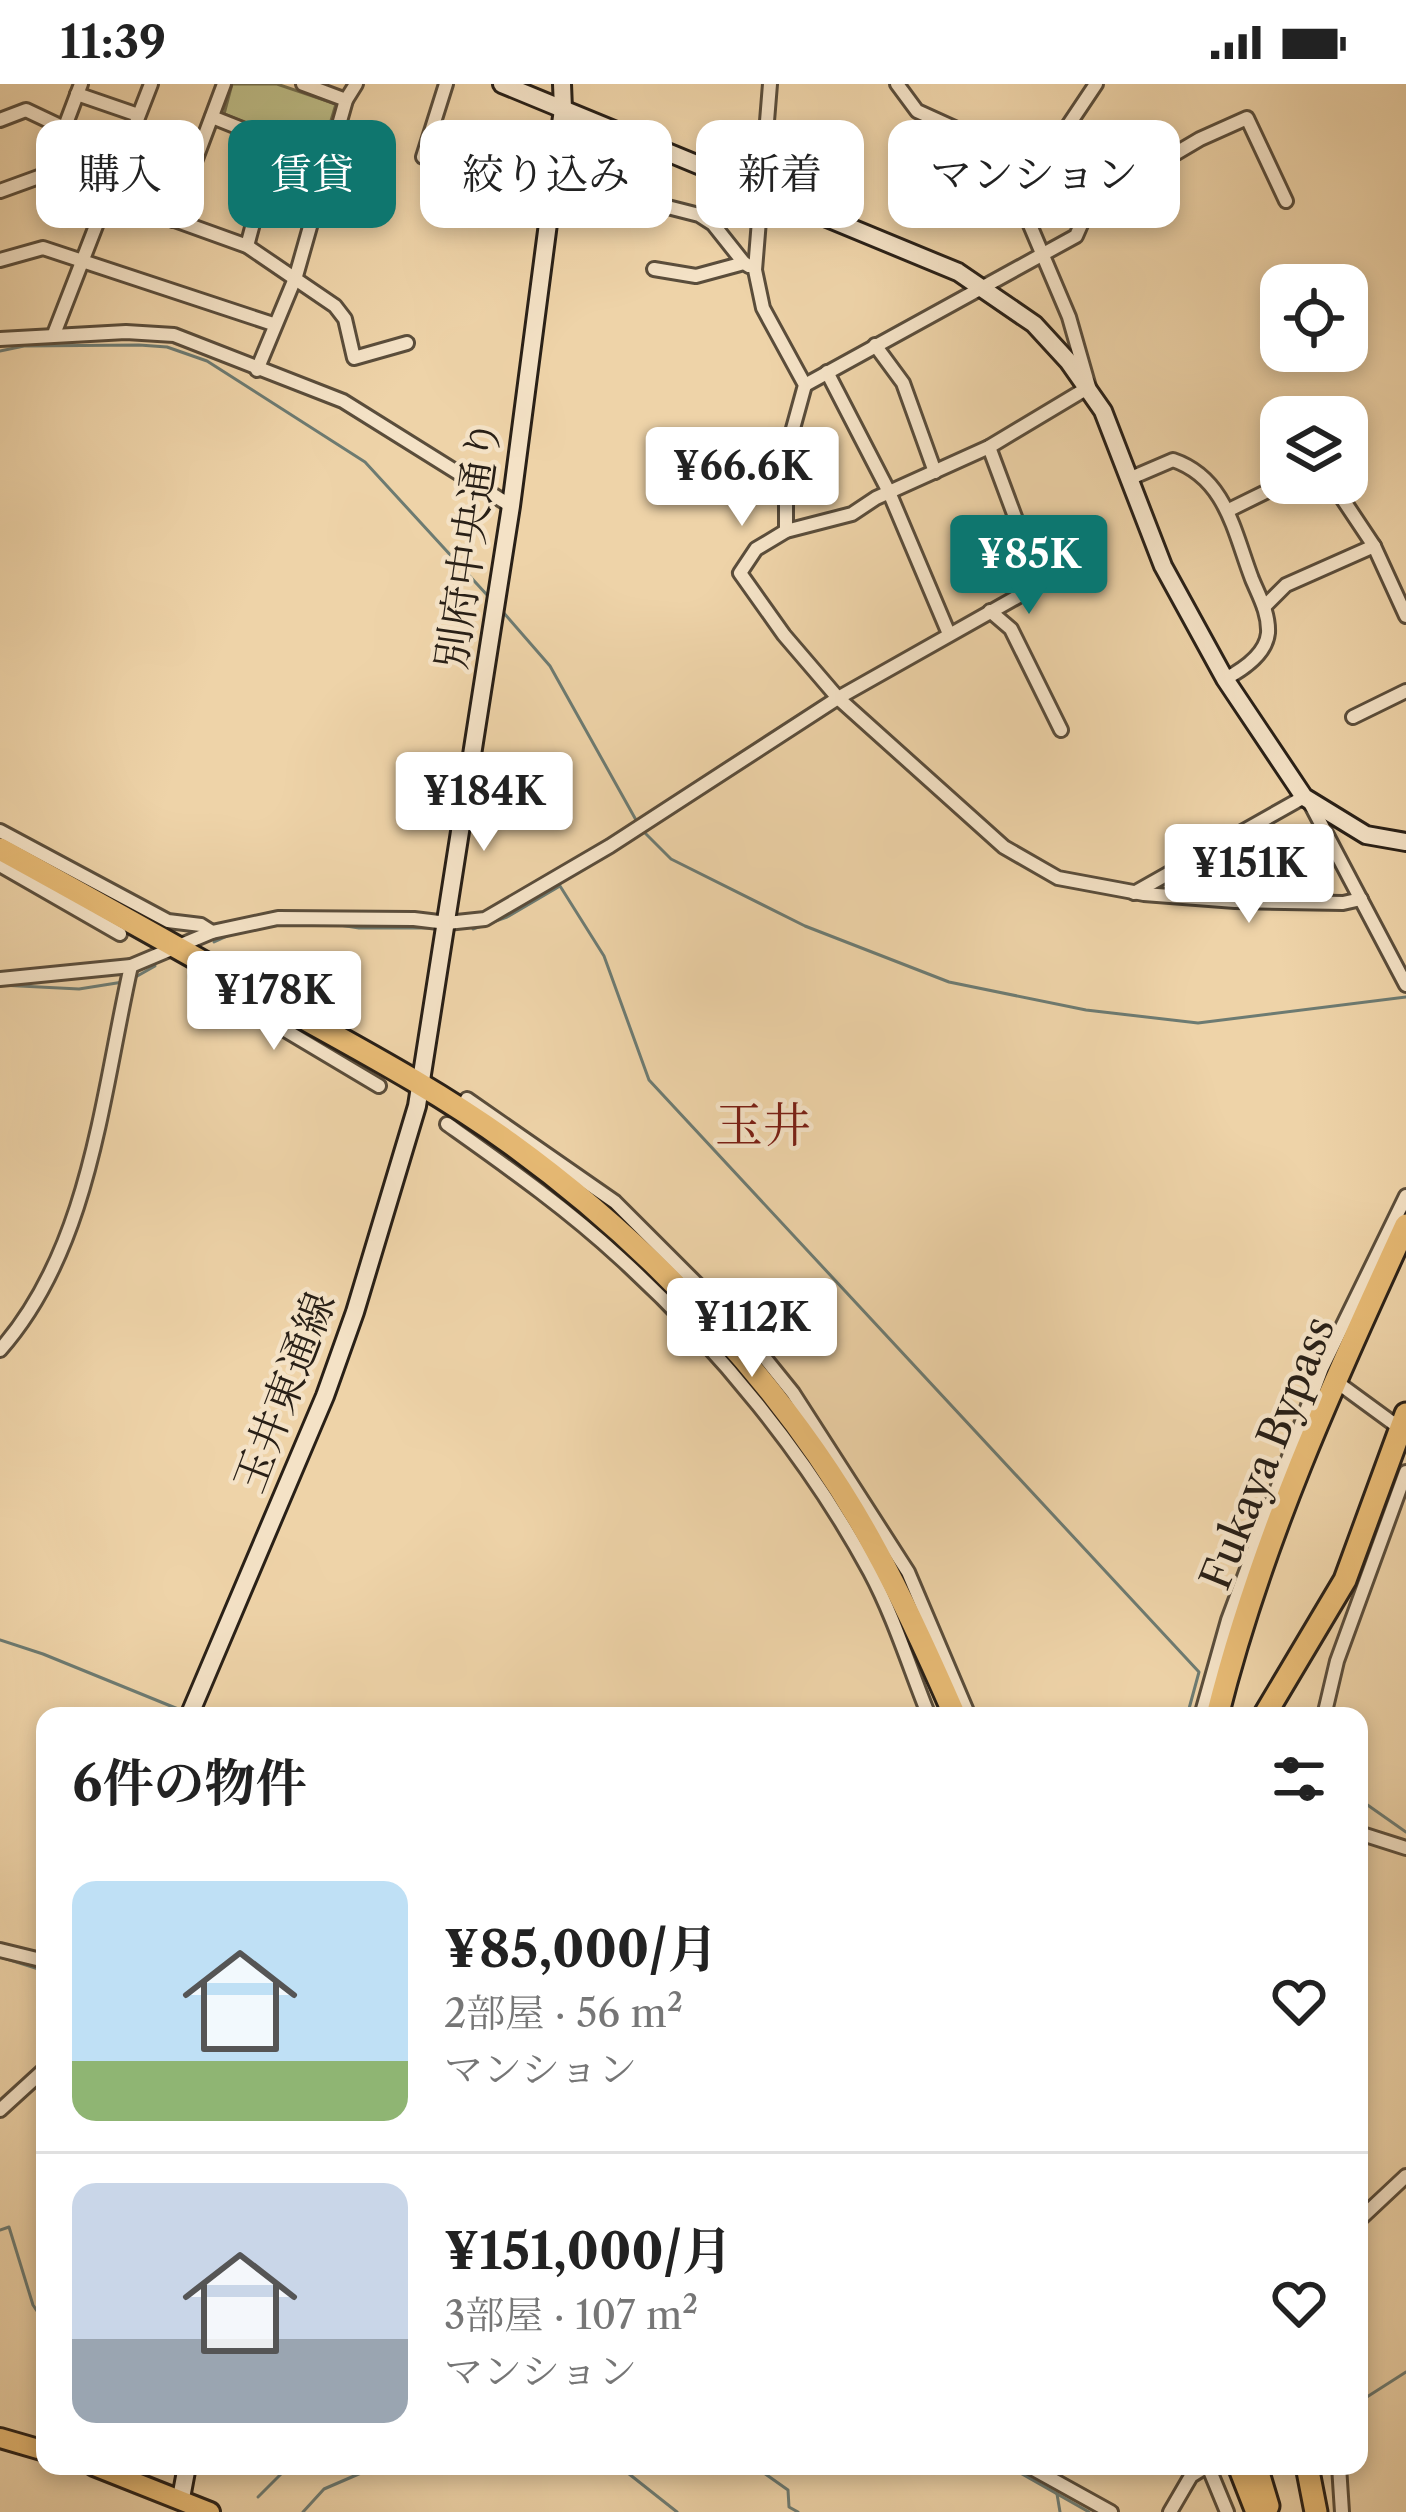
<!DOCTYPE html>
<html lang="ja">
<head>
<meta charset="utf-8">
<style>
	body { margin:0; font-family:"Libre Caslon Text","Noto Serif JP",serif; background:#f6f6f6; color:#222; height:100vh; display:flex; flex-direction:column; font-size:45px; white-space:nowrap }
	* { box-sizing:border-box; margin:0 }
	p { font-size:39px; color:#767676 }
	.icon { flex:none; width:66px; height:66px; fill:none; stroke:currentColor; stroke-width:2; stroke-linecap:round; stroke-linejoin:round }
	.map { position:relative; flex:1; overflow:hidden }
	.panel { position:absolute; left:36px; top:1623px; width:1332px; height:768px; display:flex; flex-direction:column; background:#fff; border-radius:24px; box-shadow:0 6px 18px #0003 }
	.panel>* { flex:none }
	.guide { position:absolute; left:36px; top:36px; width:1335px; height:108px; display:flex; gap:24px }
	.tools { position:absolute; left:1260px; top:180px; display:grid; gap:24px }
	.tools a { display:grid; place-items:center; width:108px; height:108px; border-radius:24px; background:#fff; box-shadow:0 6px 18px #0003; font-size:60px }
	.price { position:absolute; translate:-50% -102px; padding:0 27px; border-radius:12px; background:#fff; color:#222; font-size:39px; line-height:78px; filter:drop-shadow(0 3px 6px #0008) }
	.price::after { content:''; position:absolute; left:50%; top:72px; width:36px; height:27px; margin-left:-18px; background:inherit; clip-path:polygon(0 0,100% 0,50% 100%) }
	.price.on { background:#0f766e; color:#fff }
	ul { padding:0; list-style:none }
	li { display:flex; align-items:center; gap:36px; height:300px; padding:0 36px }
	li+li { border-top:3px solid #e0e0e0 }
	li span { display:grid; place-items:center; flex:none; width:336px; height:240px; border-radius:24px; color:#555 }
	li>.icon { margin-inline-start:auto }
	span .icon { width:144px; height:144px; fill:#fffc; stroke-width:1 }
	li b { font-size:51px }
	h2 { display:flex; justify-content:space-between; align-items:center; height:144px; padding:0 36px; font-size:51px }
	.tag { padding:0 42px; border-radius:24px; background:#fff; box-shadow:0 6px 18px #0003; font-size:42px; line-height:108px }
	.tag.on { background:#0f766e; color:#fff }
	.status { display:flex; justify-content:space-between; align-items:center; height:84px; padding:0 60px; background:#fff; direction:ltr }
	.status svg { height:33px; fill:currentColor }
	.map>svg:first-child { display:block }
	.green { fill:#bcbb85; stroke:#726e4e; stroke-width:3 }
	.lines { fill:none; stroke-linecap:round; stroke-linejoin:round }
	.stream { stroke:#6d7b72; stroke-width:3 }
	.street-casing { stroke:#5a4d3b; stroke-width:18 }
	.secondary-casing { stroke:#292017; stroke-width:22 }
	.primary-casing { stroke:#292017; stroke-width:24 }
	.highway-casing { stroke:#292017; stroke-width:27 }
	.street { stroke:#f4e2c6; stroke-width:12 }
	.secondary { stroke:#f4e2c6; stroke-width:16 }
	.primary { stroke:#e7ba74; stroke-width:18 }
	.highway { stroke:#e7ba74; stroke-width:21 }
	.labels { text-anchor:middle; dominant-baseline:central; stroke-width:9; stroke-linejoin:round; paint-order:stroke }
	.street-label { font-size:42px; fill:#292017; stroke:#f4e2c6 }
	.quarter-label { font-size:48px; fill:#7a1f14; stroke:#f4e2c6 }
</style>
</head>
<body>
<div class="status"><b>11:39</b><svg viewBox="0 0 49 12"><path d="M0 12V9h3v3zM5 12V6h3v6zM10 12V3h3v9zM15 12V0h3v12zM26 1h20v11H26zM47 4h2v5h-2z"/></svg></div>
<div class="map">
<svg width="1406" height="2428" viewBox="0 0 1406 2428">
	<rect width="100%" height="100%" fill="#eed3a8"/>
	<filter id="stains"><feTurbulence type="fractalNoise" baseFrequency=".00167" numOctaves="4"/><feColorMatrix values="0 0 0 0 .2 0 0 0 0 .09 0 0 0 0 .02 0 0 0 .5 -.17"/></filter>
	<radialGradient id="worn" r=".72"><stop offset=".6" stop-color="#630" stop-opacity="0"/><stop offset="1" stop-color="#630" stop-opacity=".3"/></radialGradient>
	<polygon class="green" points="232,0 277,0 336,20 321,70 224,30"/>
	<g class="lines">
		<g class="stream">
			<polyline points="0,267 24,262 139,261 167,263 207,277 365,378 488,512"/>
			<polyline points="503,528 550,582 636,736"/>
			<polyline points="641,745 671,775 805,842 949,898 1086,926 1198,939 1406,913"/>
			<polyline points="333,840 359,844 434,844"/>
			<polyline points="273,841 299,840"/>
			<polyline points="473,845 507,833 560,802 604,872 649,996 1199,1588 1187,1632"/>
			<polyline points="214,858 234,849"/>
			<polyline points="132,895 155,882"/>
			<polyline points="0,901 79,905 123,898"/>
			<polyline points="0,1556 43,1570 183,1627"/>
			<polyline points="1359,1715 1406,1748"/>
			<polyline points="0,1873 45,1887"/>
			<polyline points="0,2146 9,2143 33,2221 45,2239"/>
			<polyline points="1359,2318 1406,2288"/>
			<polyline points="619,2382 677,2428"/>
			<polyline points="754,2382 788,2406 789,2423 798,2428"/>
			<polyline points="1008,2382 1089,2428"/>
			<polyline points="1057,2410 1060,2428"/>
			<polyline points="258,2413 289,2382"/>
			<polyline points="303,2428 324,2405 361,2389 367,2382"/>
		</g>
		<g class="street-casing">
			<g id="street">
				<polyline points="303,0 346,16"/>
				<polyline points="770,0 755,186 763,224 805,301 786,370 786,447"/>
				<polyline points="897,0 917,27 961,47 1019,115 1069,233 1089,303 989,363 876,414 852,430 786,447 756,465 740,489 784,551 838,614 1004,763 1058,794 1144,810 1235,817 1343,819 1361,815"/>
				<polyline points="77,10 138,31"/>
				<polyline points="212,33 275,58 247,162"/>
				<polyline points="0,36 26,26 64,44"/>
				<polyline points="558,63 580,71 644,117 699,131 713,140 744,179"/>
				<polyline points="423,73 446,0"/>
				<polyline points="47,90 81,0"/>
				<polyline points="0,107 47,90 247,162 335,222 345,235 354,274 407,259"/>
				<polyline points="1019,115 1096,0"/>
				<polyline points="173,136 224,0"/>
				<polyline points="0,176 43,164 273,240"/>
				<polyline points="654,185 696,192 744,179 749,182"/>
				<polyline points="54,250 151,0"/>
				<polyline points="0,255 126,248 174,251 343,317 511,422"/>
				<polyline points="875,261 903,299 935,388"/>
				<polyline points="257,286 296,192 346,16 356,0"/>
				<polyline points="827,288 889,408 949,550"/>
				<polyline points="805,301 1076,152 1090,120 1200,55 1247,34 1286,117"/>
				<path d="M1131 394 1173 376C1226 394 1234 448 1252 495 1259 512 1269 529 1268 549 1266 570 1242 586 1225 595"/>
				<polyline points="1332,399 1374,462 1406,532"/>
				<polyline points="1229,426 1284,399"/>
				<polyline points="1264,523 1286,501 1374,462"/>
				<polyline points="990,527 1011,545 1061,646"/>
				<polyline points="1353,633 1406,607"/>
				<polyline points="1310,719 1406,901"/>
				<polyline points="0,747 168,837 201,841 212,848"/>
				<polyline points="0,781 120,850"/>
				<polyline points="1134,809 1304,713"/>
				<polyline points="196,893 379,1002"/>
				<polyline points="0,895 131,882 212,848 278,834 414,835 447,839 485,835 610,762 838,614 1040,500 989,363"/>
				<polyline points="467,1015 615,1118 739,1242 793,1309 908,1488 969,1632"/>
				<path d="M447 1040C506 1082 566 1124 620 1174 717 1262 808 1373 870 1488 894 1533 910 1585 929 1632"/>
				<path d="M0 1266C90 1164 102 1011 131 882"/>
				<polyline points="1334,1296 1405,1348"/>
				<polyline points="1201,1632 1228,1536 1322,1284 1406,1112"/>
				<polyline points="1324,1632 1337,1577 1406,1388"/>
				<polyline points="1359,1749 1406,1764"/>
				<polyline points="0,1866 45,1877"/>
				<polyline points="0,2026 45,1985"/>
				<polyline points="1359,2136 1406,2092"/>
				<polyline points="1028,2382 1111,2428"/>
				<polyline points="1208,2382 1227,2428"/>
				<polyline points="1339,2382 1342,2428"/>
				<polyline points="1170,2428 1191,2392 1207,2382"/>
			</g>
		</g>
		<g class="secondary-casing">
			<g id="secondary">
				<polyline points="502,0 958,188 1034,240 1068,277 1103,327 1163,482 1225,595 1304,713 1366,751 1406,758"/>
				<polyline points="189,1632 325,1312 355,1228 417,1022 511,422 563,25 562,0"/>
				<polyline points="181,2414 187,2382"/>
			</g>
		</g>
		<g class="primary-casing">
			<g id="primary">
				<polyline points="0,2354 45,2367"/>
				<polyline points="94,2382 210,2428"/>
			</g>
		</g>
		<g class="highway-casing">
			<g id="highway">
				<path d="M0 765C90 814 179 865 269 915 351 961 434 1004 510 1059 654 1163 793 1311 877 1468 906 1521 931 1577 955 1632"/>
				<path d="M1217 1632C1260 1460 1332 1301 1406 1141"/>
				<polyline points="1264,1632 1345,1496 1406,1330"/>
				<polyline points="1239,2382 1257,2428"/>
				<polyline points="1256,2382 1268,2422"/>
				<polyline points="1307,2382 1316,2428"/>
			</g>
		</g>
		<use href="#street" class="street"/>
		<use href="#secondary" class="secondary"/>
		<use href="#primary" class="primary"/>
		<use href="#highway" class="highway"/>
	</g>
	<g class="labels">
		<g class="street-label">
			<text transform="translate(468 460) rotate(-82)">別府中央通り</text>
			<text transform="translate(284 1308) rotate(-69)">玉井東通線</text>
			<text transform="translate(1267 1369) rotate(-68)">Fukaya Bypass</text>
		</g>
		<g class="quarter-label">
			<text x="763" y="1040">玉井</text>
		</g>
	</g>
	<rect width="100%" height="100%" filter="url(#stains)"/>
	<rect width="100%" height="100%" fill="url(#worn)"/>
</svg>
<div class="tools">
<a><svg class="icon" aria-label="locate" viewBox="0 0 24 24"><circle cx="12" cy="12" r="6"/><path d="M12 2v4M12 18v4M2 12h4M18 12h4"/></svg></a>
<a><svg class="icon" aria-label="layers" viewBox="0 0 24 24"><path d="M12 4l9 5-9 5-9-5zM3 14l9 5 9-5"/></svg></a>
</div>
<b class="price" style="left:742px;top:445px">¥66.6K</b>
<b class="price on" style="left:1029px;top:533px">¥85K</b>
<b class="price" style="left:484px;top:770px">¥184K</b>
<b class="price" style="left:1249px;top:842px">¥151K</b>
<b class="price" style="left:274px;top:969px">¥178K</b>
<b class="price" style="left:752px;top:1296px">¥112K</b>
<div class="guide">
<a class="tag">購入</a>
<a class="tag on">賃貸</a>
<a class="tag">絞り込み</a>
<a class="tag">新着</a>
<a class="tag">マンション</a>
</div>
<section class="panel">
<h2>6件の物件<svg class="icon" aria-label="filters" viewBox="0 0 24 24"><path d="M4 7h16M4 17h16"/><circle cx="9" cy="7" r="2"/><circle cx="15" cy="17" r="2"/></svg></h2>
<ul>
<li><span style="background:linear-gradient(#bfe0f5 75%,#8fb573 0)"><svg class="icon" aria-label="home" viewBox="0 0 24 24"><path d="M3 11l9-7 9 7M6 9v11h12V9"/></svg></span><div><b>¥85,000/月</b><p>2部屋 · 56 m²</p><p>マンション</p></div><svg class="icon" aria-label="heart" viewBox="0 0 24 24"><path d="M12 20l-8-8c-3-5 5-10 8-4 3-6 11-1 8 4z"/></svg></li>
<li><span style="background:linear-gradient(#c9d6e8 65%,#9aa5b1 0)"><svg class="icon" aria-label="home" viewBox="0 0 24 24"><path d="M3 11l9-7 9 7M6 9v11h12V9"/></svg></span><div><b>¥151,000/月</b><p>3部屋 · 107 m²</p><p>マンション</p></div><svg class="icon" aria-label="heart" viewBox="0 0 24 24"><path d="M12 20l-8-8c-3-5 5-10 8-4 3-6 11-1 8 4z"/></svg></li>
</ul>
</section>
</div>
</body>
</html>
